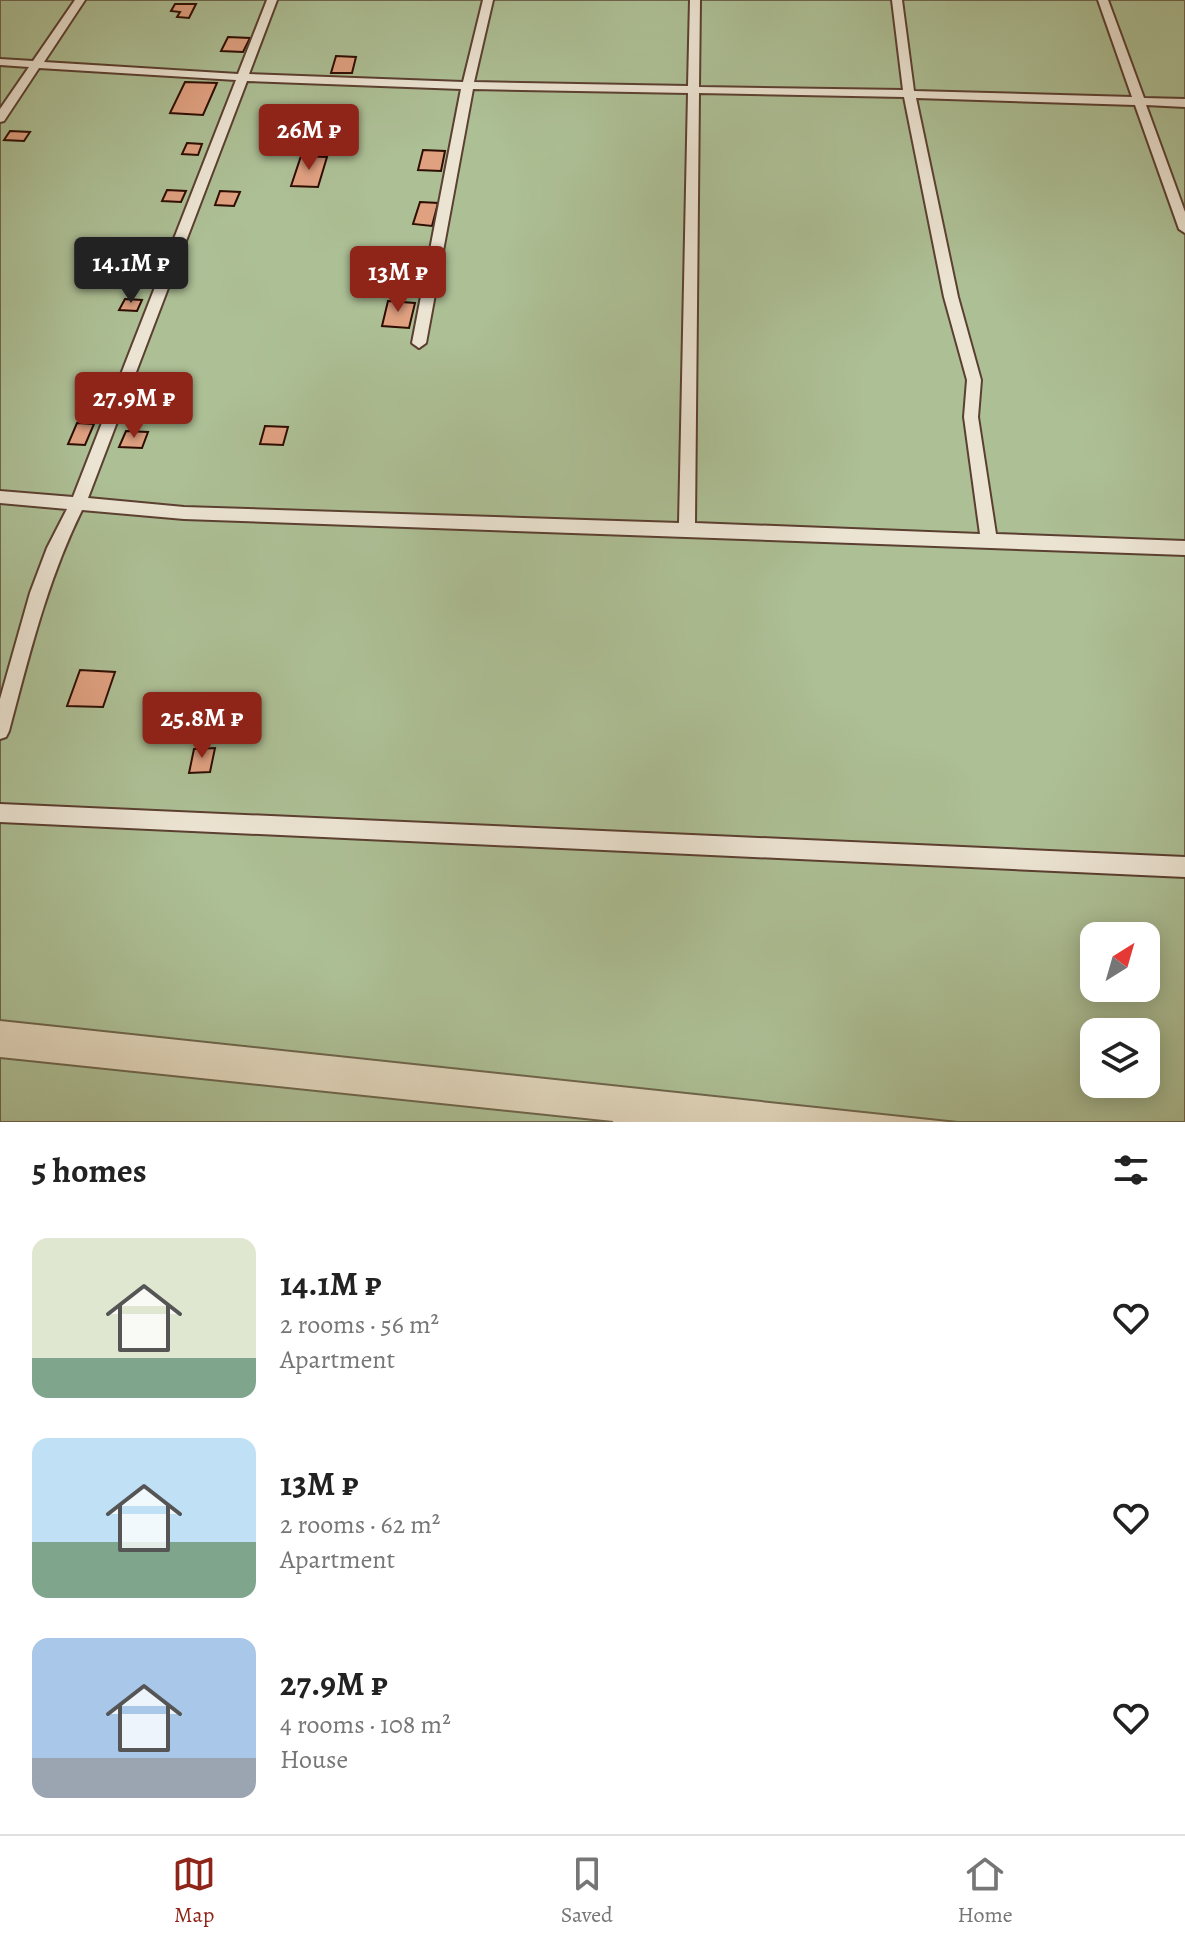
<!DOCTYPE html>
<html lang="en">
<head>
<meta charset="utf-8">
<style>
	body { margin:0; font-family:Alegreya,serif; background:#f2f2f2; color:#222; height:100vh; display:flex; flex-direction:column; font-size:30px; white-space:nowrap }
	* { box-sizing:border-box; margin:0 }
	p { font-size:26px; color:#767676 }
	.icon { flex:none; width:44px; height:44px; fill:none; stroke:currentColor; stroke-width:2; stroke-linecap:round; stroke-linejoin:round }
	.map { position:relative; height:1122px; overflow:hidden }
	.panel { display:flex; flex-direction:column; background:#fff; flex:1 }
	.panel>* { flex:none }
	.needle { width:52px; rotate:37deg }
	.fabs { position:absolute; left:1080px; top:922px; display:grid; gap:16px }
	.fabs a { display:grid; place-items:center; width:80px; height:80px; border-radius:16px; background:#fff; box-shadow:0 4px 20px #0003; font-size:40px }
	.price { position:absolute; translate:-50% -68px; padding:0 18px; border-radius:8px; background:#8f2418; color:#fff; font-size:26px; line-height:52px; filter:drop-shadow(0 2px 4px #0008) }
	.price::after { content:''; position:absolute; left:50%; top:48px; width:24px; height:18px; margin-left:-12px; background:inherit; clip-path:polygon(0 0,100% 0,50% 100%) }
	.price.current { background:#222; color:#fff }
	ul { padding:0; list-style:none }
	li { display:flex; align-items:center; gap:24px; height:200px; padding:0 32px }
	li span { display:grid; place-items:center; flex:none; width:224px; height:160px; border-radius:16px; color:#555 }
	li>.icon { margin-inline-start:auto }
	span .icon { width:96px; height:96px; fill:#fffc; stroke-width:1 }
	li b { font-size:34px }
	h2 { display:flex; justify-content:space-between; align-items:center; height:96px; padding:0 32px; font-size:34px }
	.dock { display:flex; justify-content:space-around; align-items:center; height:112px; border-top:2px solid #e0e0e0; background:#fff; font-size:22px; color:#767676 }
	.dock a { display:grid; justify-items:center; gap:4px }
	.dock .current { color:#8f2418 }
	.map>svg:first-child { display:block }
	.green { fill:#adbf95; stroke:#6e664c; stroke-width:2; fill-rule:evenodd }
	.building { fill:#e0a181; stroke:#2e0d02; stroke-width:2 }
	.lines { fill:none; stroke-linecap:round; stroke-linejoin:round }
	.service-casing { stroke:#5b3f30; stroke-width:4 }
	.service { fill:#ece4d3; fill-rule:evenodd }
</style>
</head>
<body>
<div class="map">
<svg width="1185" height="1122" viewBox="0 0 1185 1122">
	<rect width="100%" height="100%" fill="#e1d6bc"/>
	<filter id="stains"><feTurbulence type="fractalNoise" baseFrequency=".0025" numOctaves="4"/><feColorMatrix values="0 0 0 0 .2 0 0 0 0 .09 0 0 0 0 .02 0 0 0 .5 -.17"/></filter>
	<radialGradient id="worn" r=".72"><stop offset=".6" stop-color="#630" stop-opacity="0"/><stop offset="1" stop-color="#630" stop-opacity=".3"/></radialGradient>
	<g class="green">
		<path d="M0 0H1185V1122H958L0 1020ZM1094 936H1146V988H1094ZM1094 1032H1146V1084H1094Z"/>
		<polygon points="0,1058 613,1122 0,1122"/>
	</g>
	<g class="building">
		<polygon points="175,4 196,4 189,18 177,17 180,12 171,11"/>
		<polygon points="228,37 250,38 243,52 221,51"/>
		<polygon points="336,56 356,57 352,73 331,73"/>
		<polygon points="185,82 217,83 203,115 170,113"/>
		<polygon points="10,131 30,132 24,141 4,140"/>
		<polygon points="187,143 202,144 198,155 182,154"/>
		<polygon points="423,150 445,151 441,171 418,170"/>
		<polygon points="301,156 327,157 318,187 291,186"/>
		<polygon points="167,190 186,191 181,202 162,201"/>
		<polygon points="220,191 240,192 234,206 215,205"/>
		<polygon points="420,202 438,203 432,226 413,224"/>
		<polygon points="143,246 166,247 160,262 136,261"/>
		<polygon points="125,299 142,300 137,311 119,310"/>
		<polygon points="388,301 415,303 409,328 382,326"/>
		<polygon points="146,379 164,379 161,388 143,387"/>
		<polygon points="77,423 94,424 85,445 68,444"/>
		<polygon points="265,426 288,427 283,445 260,444"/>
		<polygon points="126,431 148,432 142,448 119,447"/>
		<polygon points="80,670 115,672 103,707 67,706"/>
		<polygon points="215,748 210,772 189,773 194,749"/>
	</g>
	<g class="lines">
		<g class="service-casing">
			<g id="service">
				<path d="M75 0H85L44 62 238 74 267 0H277L249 74 463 82 483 0H493L474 82 688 86 690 0H700L699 87 903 90 892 0H902L914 91 1132 97 1098 0H1108L1144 98 1185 99V107L1146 105 1185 212V233L1179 229 1135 105 916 98 958 297 981 380 978 417 996 534 1185 541V555L184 519 82 510C47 581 29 656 9 731L6 737 0 739V699L30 593 47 548 67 509 0 503V491L73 497 236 80 39 68 4 121 0 122V109L29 67 0 65V59L33 61ZM247 81 461 89 412 343 419 348 426 343 473 89 688 93 679 523 184 507 88 498ZM699 93 904 97 944 297 967 380 964 417 980 534 695 523Z"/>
				<polygon points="0,804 1185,857 1185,877 0,822"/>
			</g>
		</g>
		<use href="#service" class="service"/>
	</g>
	<rect width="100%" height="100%" filter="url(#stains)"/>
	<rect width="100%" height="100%" fill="url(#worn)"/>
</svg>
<div class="fabs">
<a><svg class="needle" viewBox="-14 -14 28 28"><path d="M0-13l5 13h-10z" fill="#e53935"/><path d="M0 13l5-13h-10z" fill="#767676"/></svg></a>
<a><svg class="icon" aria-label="layers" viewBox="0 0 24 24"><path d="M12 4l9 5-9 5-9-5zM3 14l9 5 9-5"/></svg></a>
</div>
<b class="price" style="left:309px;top:172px">26M ₽</b>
<b class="price current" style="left:131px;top:305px">14.1M ₽</b>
<b class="price" style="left:398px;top:314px">13M ₽</b>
<b class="price" style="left:134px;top:440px">27.9M ₽</b>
<b class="price" style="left:202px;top:760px">25.8M ₽</b>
</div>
<section class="panel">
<h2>5 homes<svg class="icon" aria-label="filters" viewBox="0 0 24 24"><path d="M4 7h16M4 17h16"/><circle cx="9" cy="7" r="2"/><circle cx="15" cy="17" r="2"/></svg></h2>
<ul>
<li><span style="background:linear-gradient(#dfe7d0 75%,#7fa58c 0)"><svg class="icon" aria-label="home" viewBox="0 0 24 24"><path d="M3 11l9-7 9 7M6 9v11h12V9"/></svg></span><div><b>14.1M ₽</b><p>2 rooms · 56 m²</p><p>Apartment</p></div><svg class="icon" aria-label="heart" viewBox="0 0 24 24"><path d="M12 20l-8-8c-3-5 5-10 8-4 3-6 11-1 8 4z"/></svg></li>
<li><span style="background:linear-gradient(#bfe0f5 65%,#7fa58c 0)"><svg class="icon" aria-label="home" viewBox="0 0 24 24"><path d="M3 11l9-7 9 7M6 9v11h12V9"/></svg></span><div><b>13M ₽</b><p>2 rooms · 62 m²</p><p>Apartment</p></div><svg class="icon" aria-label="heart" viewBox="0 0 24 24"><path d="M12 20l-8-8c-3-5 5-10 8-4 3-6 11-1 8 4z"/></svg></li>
<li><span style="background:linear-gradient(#a9c7e8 75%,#9aa5b1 0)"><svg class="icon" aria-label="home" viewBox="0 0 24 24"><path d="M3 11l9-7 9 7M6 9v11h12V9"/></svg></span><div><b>27.9M ₽</b><p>4 rooms · 108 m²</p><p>House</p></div><svg class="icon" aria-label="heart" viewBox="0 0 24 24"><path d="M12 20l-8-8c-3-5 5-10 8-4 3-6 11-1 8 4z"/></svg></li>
</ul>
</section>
<nav class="dock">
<a class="current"><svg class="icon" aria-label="map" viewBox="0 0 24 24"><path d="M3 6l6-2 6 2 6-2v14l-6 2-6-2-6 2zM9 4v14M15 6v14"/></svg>Map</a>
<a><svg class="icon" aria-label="saved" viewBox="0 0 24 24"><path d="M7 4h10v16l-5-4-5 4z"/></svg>Saved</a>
<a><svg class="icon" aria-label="home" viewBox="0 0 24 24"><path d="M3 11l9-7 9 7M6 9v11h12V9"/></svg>Home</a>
</nav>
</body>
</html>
